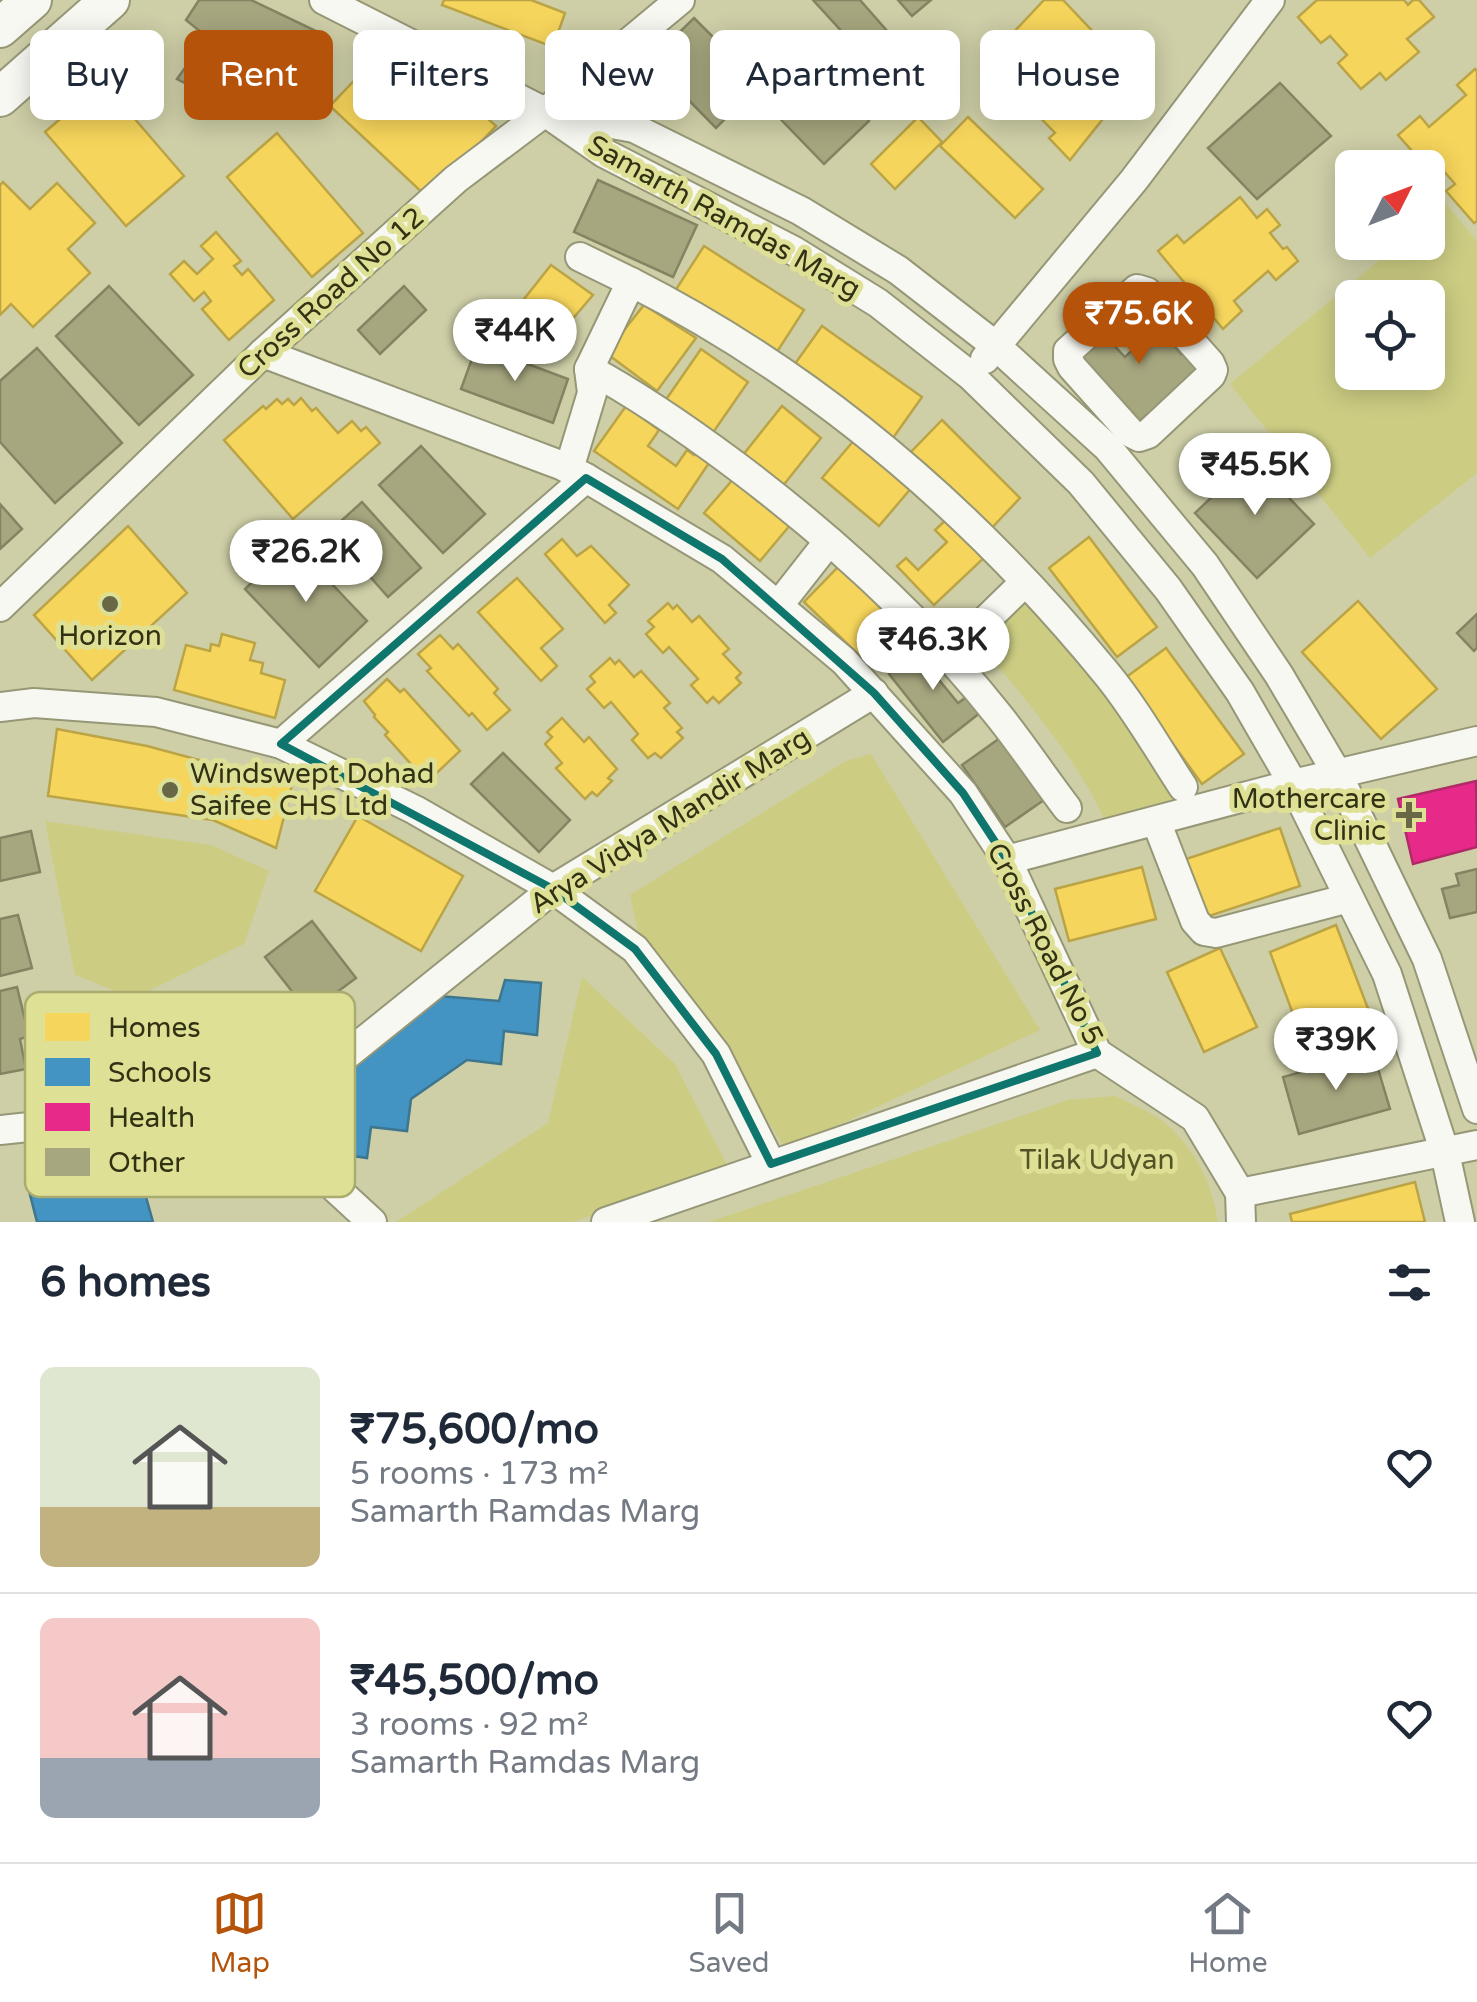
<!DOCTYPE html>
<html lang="en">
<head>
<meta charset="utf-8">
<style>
	body { margin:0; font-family:"Varela Round",sans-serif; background:#f2f2f3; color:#1f2937; height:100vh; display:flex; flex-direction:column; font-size:38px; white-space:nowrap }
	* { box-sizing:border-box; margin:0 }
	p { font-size:32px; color:#747a83 }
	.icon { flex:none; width:55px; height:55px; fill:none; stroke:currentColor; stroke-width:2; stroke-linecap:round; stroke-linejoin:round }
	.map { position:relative; height:1222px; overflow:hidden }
	.side { display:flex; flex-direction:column; background:#fff; flex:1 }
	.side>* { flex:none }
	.guide { position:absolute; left:30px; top:30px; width:1418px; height:90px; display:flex; gap:20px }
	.needle { width:65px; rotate:48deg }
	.controls { position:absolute; left:1335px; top:150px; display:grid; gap:20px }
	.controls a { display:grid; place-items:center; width:110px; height:110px; border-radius:15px; background:#fff; box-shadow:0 5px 25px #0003; font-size:50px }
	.price { position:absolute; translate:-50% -85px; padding:0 22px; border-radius:35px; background:#fff; color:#222; font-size:32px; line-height:65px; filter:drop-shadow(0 2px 5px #0008) }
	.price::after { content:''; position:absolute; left:50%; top:60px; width:30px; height:22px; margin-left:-15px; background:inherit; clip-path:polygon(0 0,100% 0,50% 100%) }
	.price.active { background:#b45309; color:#fff }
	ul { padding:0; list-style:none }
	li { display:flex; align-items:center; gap:30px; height:250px; padding:0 40px }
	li+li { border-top:2px solid #e0e1e3 }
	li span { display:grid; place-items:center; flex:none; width:280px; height:200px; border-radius:15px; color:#555 }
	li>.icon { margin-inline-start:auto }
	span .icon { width:120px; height:120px; fill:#fffc; stroke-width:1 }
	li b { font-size:42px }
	h2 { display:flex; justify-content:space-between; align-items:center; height:120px; padding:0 40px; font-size:42px }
	.pill { padding:0 35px; border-radius:15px; background:#fff; box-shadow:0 5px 25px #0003; font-size:35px; line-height:90px }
	.pill.active { background:#b45309; color:#fff }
	.tab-bar { display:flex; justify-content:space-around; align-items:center; height:140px; border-top:2px solid #e0e1e3; background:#fff; font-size:28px; color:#747a83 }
	.tab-bar a { display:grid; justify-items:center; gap:5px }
	.tab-bar .active { color:#b45309 }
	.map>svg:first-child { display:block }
	.green { fill:#cccd83; fill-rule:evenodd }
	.homes { fill:#f6d55c; stroke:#bba446; stroke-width:2.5 }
	.schools { fill:#4393c3; stroke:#3e768e; stroke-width:2.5 }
	.health { fill:#e7298a; stroke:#b02b66; stroke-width:2.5 }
	.building { fill:#a6a67f; stroke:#848463; stroke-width:2.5 }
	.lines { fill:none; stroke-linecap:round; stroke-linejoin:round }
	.minor-casing { stroke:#969777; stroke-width:32 }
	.secondary-casing { stroke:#969777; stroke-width:42 }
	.minor { stroke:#f8f8f2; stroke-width:28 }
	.secondary { stroke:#f8f8f2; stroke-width:38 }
	.marked { fill:none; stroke:#0f766e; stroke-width:8; stroke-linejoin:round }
	.poi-dot { fill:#686847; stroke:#dee096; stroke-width:4 }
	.labels { text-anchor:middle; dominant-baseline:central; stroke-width:10; stroke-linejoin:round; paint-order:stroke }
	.street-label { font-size:28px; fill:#313113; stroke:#dee096 }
	.poi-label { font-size:28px; fill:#313113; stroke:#dee096 }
	.park-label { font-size:28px; fill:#535326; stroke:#dee096 }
	.key { fill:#dee096; stroke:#aaac6f; stroke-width:2.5 }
	.key-label { font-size:28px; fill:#313113 }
</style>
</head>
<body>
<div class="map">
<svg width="1477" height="1222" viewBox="0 0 1477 1222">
	<rect width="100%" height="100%" fill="#cecfa7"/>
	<g class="green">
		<path d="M1446 204 1477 241V473L1370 558 1230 384 1400 243 1428 242V219ZM1352 298H1428V372H1352Z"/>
		<path d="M1018 597 1073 651 1115 700 1173 799 1106 822C1074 753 1021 695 974 637Z"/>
		<polygon points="871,754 1040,1030 786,1150 679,978 638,932 630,895 846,761"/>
		<polygon points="45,821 211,845 269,871 244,944 134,998 75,975"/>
		<polygon points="582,977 675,1064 728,1167 573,1222 396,1222 548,1123"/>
		<path d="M1115 1096C1131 1104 1152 1112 1165 1123 1196 1149 1212 1183 1218 1222H709L1068 1100Z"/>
	</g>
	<g class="homes">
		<polygon points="444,0 531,0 565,13 553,47 442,5"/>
		<polygon points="1044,0 1063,0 1119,59 1130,49 1146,65 1070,160 1049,138 1055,133 1026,103 1032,97 1007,71 996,82 981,67"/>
		<polygon points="1317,0 1404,0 1408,5 1413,0 1419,0 1434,17 1407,39 1419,52 1386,80 1380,73 1361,89 1338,63 1347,55 1330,36 1321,43 1298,17"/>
		<polygon points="369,65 418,111 433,94 459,118 472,104 496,126 428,198 330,106"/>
		<polygon points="1475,69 1477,71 1477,221 1474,223 1446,191 1455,184 1436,162 1428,169 1398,135 1420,116 1429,127 1466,95 1457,85"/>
		<polygon points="103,82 184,176 126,226 45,132"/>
		<polygon points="918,117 942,142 895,189 871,164"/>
		<polygon points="968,117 1043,189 1015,218 940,146"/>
		<polygon points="277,133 363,233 312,277 227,177"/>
		<polygon points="3,182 30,209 57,183 95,223 68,249 90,273 33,327 11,304 0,315 0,185"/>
		<polygon points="1240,197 1257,218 1267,209 1280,225 1270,233 1283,249 1287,247 1298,261 1276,280 1268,271 1234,301 1242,311 1223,329 1158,251 1177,235 1184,243"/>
		<polygon points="216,232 241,261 234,266 242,275 248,269 274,300 229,340 202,309 211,301 204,292 194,301 170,274 184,261 197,274 213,259 201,246"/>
		<polygon points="704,246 804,310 775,355 675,291"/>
		<polygon points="551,265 593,295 552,343 509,318"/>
		<polygon points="644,305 696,338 657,391 606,353"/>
		<polygon points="822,326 922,397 893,438 792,368"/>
		<polygon points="701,349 748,382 712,434 665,401"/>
		<polygon points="301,398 312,411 316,408 338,433 352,421 361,431 366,427 380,443 293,519 224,440 263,406 266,409 277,399 282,404 288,399 294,405"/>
		<polygon points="626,406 659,430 648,446 676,466 687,450 694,455 698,450 711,460 678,509 594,451"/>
		<polygon points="782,406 821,438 778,492 739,460"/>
		<polygon points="942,420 1020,498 987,533 908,455"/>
		<polygon points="856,438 913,486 879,526 822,478"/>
		<polygon points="735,477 791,524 760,561 704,513"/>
		<polygon points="950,516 987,555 934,605 897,566 906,558 918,570 947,542 935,530"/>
		<polygon points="128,526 187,593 92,680 34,615"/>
		<polygon points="1089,537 1157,627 1117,657 1049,568"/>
		<polygon points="562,539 577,556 591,546 629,585 609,605 616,613 605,623 545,554"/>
		<polygon points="840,565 898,621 862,658 804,602"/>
		<polygon points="517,578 563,629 541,648 557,666 541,681 478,612"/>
		<polygon points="1358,601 1437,689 1381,739 1302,652"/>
		<polygon points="668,603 673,609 677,605 692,622 699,616 729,649 723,654 741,673 736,678 741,683 719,703 713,697 707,703 691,685 698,679 669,647 663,653 646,634 654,627 648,621"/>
		<polygon points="222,634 255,643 250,660 263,663 261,673 285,680 275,718 174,690 186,645 210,651 211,644 219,646"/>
		<polygon points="440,635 453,649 458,644 498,689 494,693 510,710 487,730 472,713 469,716 427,671 431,668 418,654"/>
		<polygon points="1166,648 1244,754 1202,784 1125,678"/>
		<polygon points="610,658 615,664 619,660 634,677 641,671 670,703 664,708 682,728 677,732 683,738 661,758 655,753 648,758 632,740 638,734 611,702 604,708 587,689 595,682 590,676"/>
		<polygon points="387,679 400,692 404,689 460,751 427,782 385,735 388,732 374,717 375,715 364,701"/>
		<polygon points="562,718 584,742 589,737 617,769 608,778 612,781 597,796 592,792 585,799 556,768 562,763 545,744 552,737 547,732"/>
		<polygon points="57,729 147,746 292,785 276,848 213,820 48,796"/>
		<polygon points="358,816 463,876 421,951 315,891"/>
		<polygon points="1280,828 1300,886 1203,918 1183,860"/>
		<polygon points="1142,867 1156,919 1069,941 1055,889"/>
		<polygon points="1336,925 1377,1032 1309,1057 1270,952"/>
		<polygon points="1220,948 1257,1027 1204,1052 1167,972"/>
		<polygon points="1415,1182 1425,1222 1292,1222 1290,1214"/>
	</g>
	<g class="schools">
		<polygon points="505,980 541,983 537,1035 504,1031 501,1064 467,1060 411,1099 407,1131 371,1127 367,1158 311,1150 315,1119 336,1122 343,1067 439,996 499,1001"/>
		<polygon points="109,1157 116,1186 141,1179 153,1222 37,1222 26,1179"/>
	</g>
	<polygon class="health" points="1476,781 1477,847 1413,864 1398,799"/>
	<g class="building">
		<polygon points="199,0 251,0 322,34 250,116 177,79 207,37 186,20"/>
		<polygon points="813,0 860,0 902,48 878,71"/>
		<polygon points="898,0 931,0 912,16"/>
		<polygon points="694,18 760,84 716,128 650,61"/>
		<polygon points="805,54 869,121 824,164 760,98"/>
		<polygon points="1280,83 1331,136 1257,199 1208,148"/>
		<polygon points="598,180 697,225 673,277 574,232"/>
		<polygon points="109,286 193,375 139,425 56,336"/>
		<polygon points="404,286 426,310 380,354 358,330"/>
		<polygon points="1148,297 1152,317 1181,354 1190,347 1207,366 1130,429 1075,358 1103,334 1125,357 1140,343 1119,321"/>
		<polygon points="477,345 568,379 553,423 461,389"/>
		<polygon points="37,348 122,443 55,503 0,442 0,381"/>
		<polygon points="421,446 485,514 443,553 379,485"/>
		<polygon points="1252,459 1314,524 1257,578 1195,513"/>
		<polygon points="362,502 421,568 388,597 330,531"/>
		<polygon points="0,504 22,529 0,549"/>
		<polygon points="293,543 367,621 319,667 245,589"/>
		<polygon points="1477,614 1477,648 1474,651 1457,633"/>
		<polygon points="930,642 948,665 935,675 958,703 968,696 981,712 943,742 889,674"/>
		<polygon points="1000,738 1044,800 1005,827 962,765"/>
		<polygon points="503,753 570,820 539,852 471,784"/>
		<polygon points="31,831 40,872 0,881 0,838"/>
		<polygon points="1477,869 1477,912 1450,918 1442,889 1459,885 1456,874"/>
		<polygon points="18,915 32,968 0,976 0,919"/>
		<polygon points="312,921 356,978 309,1013 265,957"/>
		<polygon points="17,987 29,1036 20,1039 26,1069 0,1074 0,991"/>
		<polygon points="1373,1052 1390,1109 1299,1134 1283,1077"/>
	</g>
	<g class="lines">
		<g class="minor-casing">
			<g id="minor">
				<polyline points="324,0 545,112 604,153 794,251 878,303 971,376 1081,483 1168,589 1240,692 1293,784 1387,974 1445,1153 1460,1222"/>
				<polyline points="557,114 634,128 801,211 898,270 996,346 1108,448 1205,565 1279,675 1338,775 1427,959 1477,1109"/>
				<polyline points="580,257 631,282"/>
				<polygon points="1137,289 1147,292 1210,363 1213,370 1211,375 1148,434 1139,437 1131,433 1072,367 1068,359 1068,351"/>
				<polyline points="263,353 563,466 586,478 722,559 844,661 963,793 1007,860 1097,1053 1195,1118 1240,1193 1241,1222"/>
				<polyline points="985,359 1134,180 1270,0"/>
				<path d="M589 369C641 397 688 430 735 465 832 538 924 621 999 716 1023 746 1044 778 1067 808"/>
				<path d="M569 469 592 393 589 369 631 282C816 376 974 512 1106 673 1135 708 1158 749 1183 787"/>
				<polyline points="778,606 829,541"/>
				<polyline points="0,607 263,353 456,179 545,112 680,0"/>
				<polyline points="948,657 1025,582"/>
				<polyline points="0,707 34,703 156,712 281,744 415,810 553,889 635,949 716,1054 771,1164"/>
				<polyline points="281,744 586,478"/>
				<polyline points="1156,821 1195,921 1204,931 1216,933 1349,898"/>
				<polyline points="1007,860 1293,784 1477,741"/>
				<polyline points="0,1130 57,1124 237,1143 310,1165 372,1222"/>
				<polyline points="237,1143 553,889 874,693"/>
				<polyline points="1240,1193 1477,1145"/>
				<polyline points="606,1222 1097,1053"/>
			</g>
		</g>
		<g class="secondary-casing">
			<g id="secondary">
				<polyline points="0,28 32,0"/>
				<polyline points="0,97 110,0"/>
			</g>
		</g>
		<use href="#minor" class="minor"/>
		<use href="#secondary" class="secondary"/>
	</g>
	<path class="marked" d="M586 478 722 559 874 693 963 793 1007 860 1097 1053 771 1164 716 1054 635 949 553 889 281 744Z"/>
	<g class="poi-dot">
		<circle cx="110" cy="604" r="10"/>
		<circle cx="170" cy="790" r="10"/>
		<path d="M1404 800h10v10h10v10h-10v10h-10v-10h-10v-10h10z"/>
	</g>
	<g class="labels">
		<g class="street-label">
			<text transform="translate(724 217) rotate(29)">Samarth Ramdas Marg</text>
			<text transform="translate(331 293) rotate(-42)">Cross Road No 12</text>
			<text transform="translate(670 821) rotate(-32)">Arya Vidya Mandir Marg</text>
			<text transform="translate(1045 944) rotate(63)">Cross Road No 5</text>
		</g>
		<g class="poi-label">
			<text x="110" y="636">Horizon</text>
			<text x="190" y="774" text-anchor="start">Windswept Dohad<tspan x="190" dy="32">Saifee CHS Ltd</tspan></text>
			<text x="1386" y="799" text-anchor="end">Mothercare<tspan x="1386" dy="32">Clinic</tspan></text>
		</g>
		<g class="park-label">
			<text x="1097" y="1160">Tilak Udyan</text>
		</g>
	</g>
	<rect x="25" y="992" width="330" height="205" rx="15" class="key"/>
	<rect x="45" y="1013" width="45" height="28" fill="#f6d55c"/>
	<rect x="45" y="1058" width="45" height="28" fill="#4393c3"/>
	<rect x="45" y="1103" width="45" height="28" fill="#e7298a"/>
	<rect x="45" y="1148" width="45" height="28" fill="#a6a67f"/>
	<g class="key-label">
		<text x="108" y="1037">Homes</text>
		<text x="108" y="1082">Schools</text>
		<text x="108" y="1127">Health</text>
		<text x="108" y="1172">Other</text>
	</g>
</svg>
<div class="controls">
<a><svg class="needle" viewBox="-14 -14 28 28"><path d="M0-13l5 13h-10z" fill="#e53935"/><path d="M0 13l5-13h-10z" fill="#747a83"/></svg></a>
<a><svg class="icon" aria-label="locate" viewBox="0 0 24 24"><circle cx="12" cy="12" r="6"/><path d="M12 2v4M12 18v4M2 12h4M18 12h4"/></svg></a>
</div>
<b class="price active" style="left:1139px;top:367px">₹75.6K</b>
<b class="price" style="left:515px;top:384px">₹44K</b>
<b class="price" style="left:1255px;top:518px">₹45.5K</b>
<b class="price" style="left:306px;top:605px">₹26.2K</b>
<b class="price" style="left:933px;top:693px">₹46.3K</b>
<b class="price" style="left:1336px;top:1093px">₹39K</b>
<div class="guide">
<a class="pill">Buy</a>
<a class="pill active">Rent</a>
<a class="pill">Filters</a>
<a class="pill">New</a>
<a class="pill">Apartment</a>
<a class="pill">House</a>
</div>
</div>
<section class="side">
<h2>6 homes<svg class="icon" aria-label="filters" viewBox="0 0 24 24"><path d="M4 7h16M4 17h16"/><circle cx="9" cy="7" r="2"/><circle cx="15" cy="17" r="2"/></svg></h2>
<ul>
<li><span style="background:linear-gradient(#dfe7d0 70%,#c2b280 0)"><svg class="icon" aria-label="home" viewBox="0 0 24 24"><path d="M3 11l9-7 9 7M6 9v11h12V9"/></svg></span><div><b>₹75,600/mo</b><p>5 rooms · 173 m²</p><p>Samarth Ramdas Marg</p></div><svg class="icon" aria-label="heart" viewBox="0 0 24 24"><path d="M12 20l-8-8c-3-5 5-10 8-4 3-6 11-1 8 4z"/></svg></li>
<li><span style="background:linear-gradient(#f6c9c9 70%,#9aa5b1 0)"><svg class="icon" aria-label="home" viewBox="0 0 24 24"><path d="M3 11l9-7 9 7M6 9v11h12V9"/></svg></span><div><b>₹45,500/mo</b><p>3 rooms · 92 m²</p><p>Samarth Ramdas Marg</p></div><svg class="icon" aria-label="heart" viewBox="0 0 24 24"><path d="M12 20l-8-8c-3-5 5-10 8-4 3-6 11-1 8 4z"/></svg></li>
</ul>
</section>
<nav class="tab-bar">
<a class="active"><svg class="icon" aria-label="map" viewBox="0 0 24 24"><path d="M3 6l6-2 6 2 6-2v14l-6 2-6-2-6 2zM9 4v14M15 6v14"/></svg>Map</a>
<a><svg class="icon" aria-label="saved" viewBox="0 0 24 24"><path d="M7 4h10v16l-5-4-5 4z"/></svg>Saved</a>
<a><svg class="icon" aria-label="home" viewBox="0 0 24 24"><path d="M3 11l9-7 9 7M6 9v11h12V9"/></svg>Home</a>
</nav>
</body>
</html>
